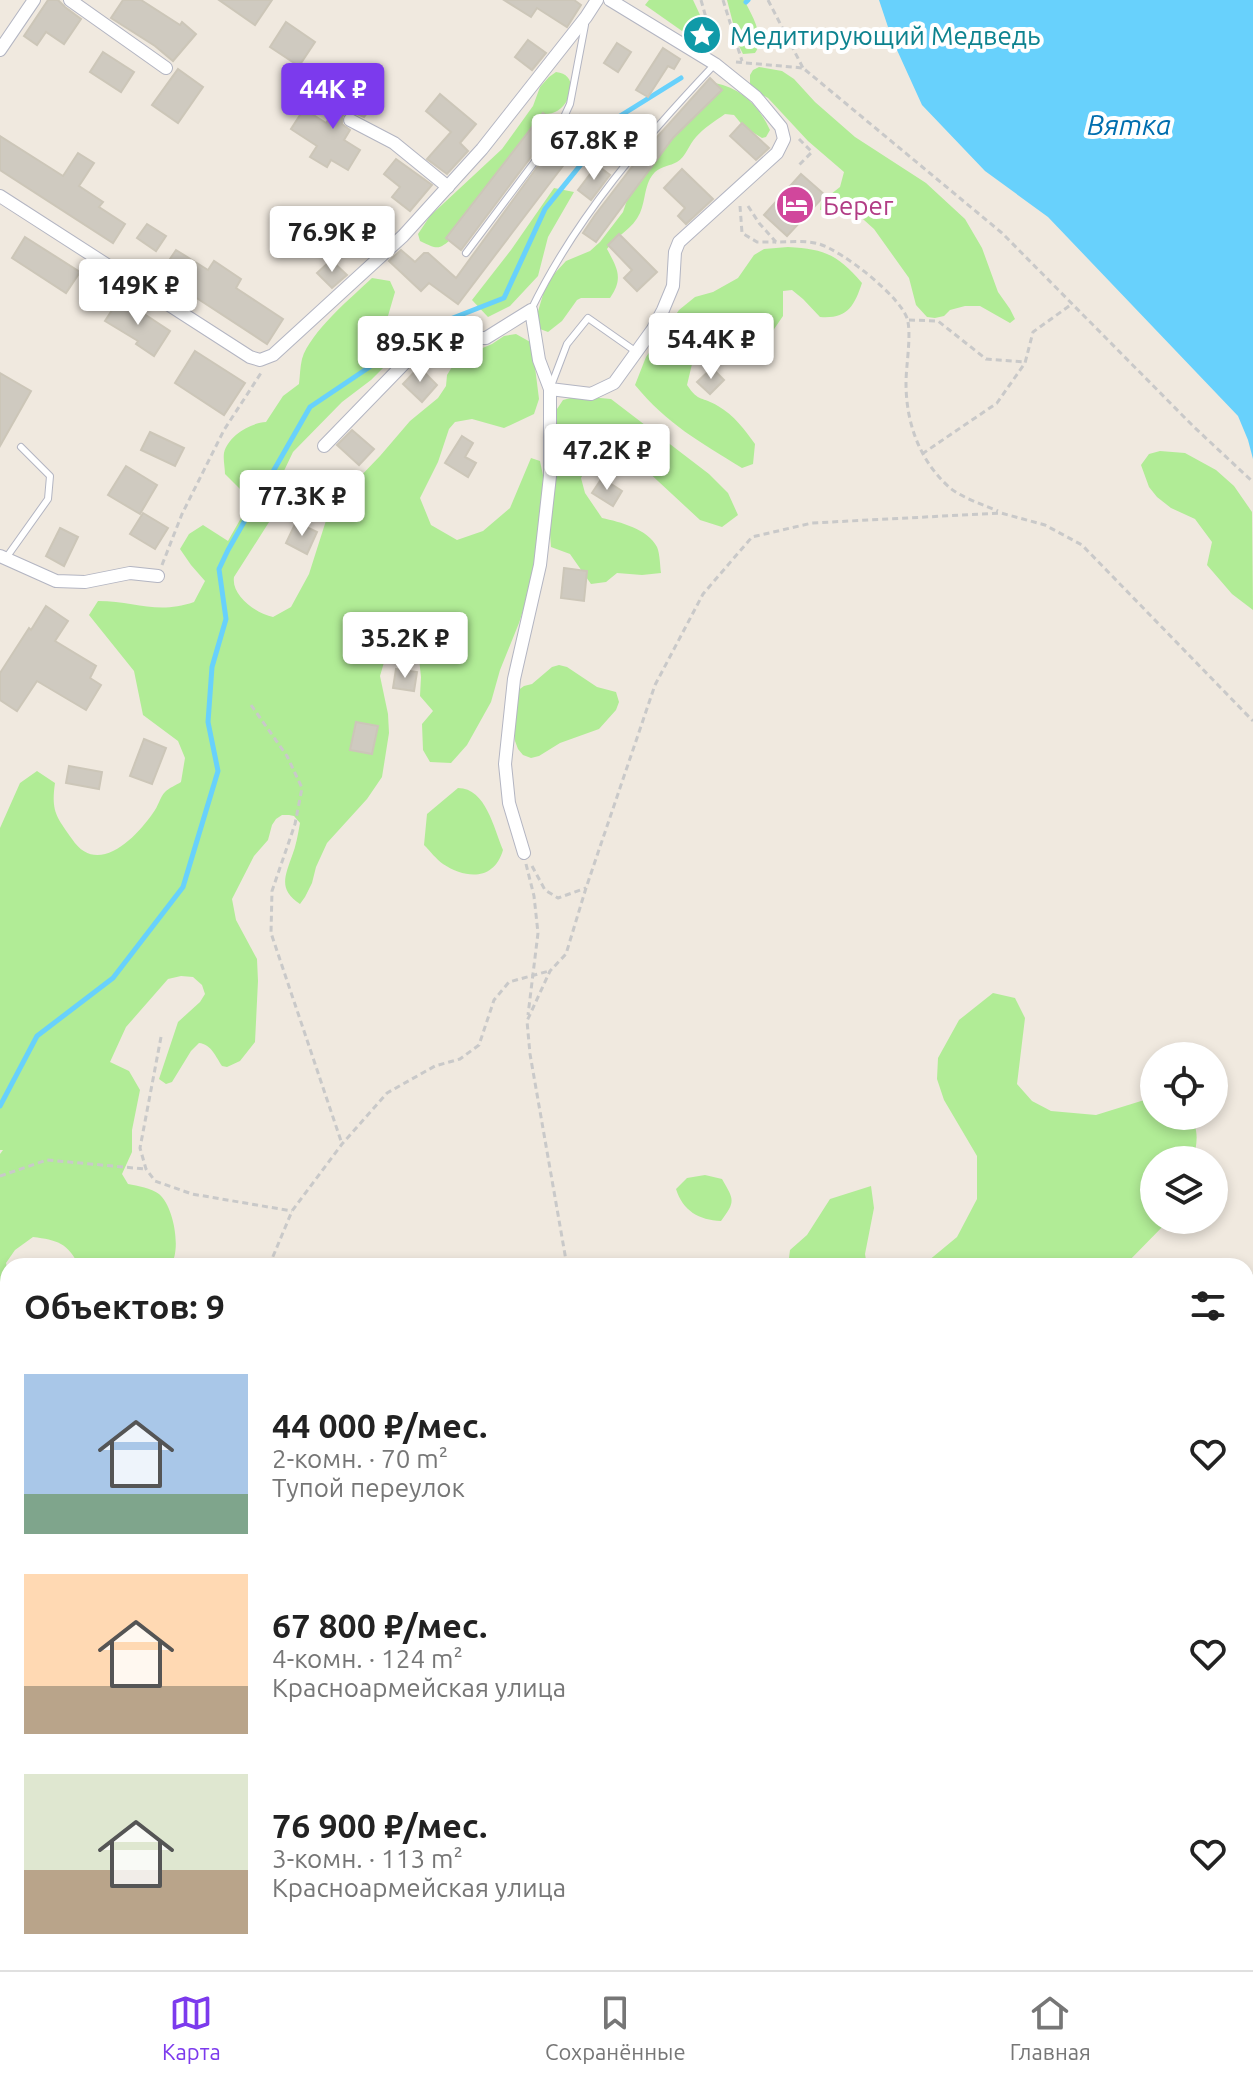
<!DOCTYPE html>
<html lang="ru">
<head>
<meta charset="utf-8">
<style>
	body { margin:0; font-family:Ubuntu,sans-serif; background:#f2f2f2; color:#222; height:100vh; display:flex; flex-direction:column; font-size:30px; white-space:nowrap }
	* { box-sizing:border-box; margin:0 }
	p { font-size:26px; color:#767676 }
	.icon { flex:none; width:44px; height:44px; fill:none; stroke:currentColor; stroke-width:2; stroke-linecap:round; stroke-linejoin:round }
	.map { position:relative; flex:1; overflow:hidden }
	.side { position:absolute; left:0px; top:1258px; width:1254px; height:712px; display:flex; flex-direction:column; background:#fff; border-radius:24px 24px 0 0; box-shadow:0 4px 12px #0003 }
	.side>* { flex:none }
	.controls { position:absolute; left:1140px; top:1042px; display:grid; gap:16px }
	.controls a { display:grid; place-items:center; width:88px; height:88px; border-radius:50%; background:#fff; box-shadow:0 4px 12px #0003; font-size:40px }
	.price { position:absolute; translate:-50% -68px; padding:0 18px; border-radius:8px; background:#fff; color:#222; font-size:26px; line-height:52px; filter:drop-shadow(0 2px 4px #0008) }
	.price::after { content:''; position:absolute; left:50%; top:48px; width:24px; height:18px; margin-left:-12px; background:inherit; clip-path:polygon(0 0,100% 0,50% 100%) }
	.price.selected { background:#7c3aed; color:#fff }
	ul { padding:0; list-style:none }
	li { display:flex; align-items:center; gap:24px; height:200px; padding:0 24px }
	li span { display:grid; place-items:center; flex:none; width:224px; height:160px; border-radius:0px; color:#555 }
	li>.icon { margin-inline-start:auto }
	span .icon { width:96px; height:96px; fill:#fffc; stroke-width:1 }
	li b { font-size:34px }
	h2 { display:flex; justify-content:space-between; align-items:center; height:96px; padding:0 24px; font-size:34px }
	.menu { display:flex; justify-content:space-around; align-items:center; height:112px; border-top:2px solid #e0e0e0; background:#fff; font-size:22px; color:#767676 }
	.menu a { display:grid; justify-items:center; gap:4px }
	.menu .selected { color:#7c3aed }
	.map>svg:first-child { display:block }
	.green { fill:#b1ec96 }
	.water { fill:#68d1fc }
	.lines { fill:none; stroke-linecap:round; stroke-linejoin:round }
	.stream { stroke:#68d1fc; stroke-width:5 }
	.building { fill:#cfcac0; stroke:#ccc6b8; stroke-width:2 }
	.lane-casing { stroke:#b3b5c2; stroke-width:8 }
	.street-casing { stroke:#b3b5c2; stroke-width:14 }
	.path { stroke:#c9c9c9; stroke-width:3; stroke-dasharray:6 4; stroke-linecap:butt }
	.lane { stroke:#fff; stroke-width:6 }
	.street { stroke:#fff; stroke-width:12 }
	.labels { text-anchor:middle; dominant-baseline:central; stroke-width:8; stroke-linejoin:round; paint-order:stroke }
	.culture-label { font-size:26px; fill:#0d838f; stroke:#fff; text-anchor:start }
	.hotel-label { font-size:26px; fill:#b23c85; stroke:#fff; text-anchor:start }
	.water-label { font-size:28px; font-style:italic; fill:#006eaf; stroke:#fff }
</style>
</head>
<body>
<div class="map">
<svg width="1253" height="1970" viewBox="0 0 1253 1970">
	<rect width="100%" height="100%" fill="#f0e9df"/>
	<g class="green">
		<polygon points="649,0 693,0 701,17 700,38 692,38 645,5"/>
		<path d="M727 0H744C752 15 766 38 755 53L743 54 739 46Z"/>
		<polygon points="759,67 782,71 794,79 815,102 855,137 926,183 965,219 982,248 998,292 1010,309 1015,319 1010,323 980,306 965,306 950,310 944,316 935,318 927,317 916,305 909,278 874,229 854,211 844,205 827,210 820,210 821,202 840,187 844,172 808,141 768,98 757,92 750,85 750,75 753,70"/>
		<path d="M556 72C582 75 569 107 555 112 551 114 546 114 541 114L454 237C438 250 439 250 420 241L418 234 430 216 502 149 533 106 540 87 549 77Z"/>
		<path d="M715 83C741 88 759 106 770 130L766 137 762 138 744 127 734 115 725 114C715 121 704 128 696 137 689 144 686 157 677 162 670 166 662 166 655 172 644 183 646 200 640 213 633 229 617 235 607 249 617 268 624 278 610 298H581L577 300 562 321 548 332 540 329 536 318 545 288 554 274 566 261 590 251 600 242 623 212 631 188Z"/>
		<polygon points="554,188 574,192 548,237 538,276 510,306 488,317 472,300 511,250"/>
		<path d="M788 247C825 249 838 255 862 283 854 307 847 319 820 317L803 299 792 290 783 291V316L770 335 754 344 729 343 692 364 687 385C699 403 702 396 718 406 734 415 745 430 755 444L753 464 742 468C700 442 667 424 635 385L646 357 679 310 695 297 713 292 738 278 754 255 764 249Z"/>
		<path d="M372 278 390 281 395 292 383 333 387 355 385 366 371 380 342 402 293 452 282 475 288 490 289 502 283 510 271 519 234 577C231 596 257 614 273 617L291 607 309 574 330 508 380 456 410 421 438 398 446 386 447 375 457 359 492 344 504 336 516 334 532 343 539 399 534 414 504 428 472 419 455 422 449 429 438 462 420 498 431 525 457 540 483 531 510 508 531 458 540 461 544 480 531 586 519 623 500 670 491 702 467 745 451 763 430 762 423 750 422 724 433 711 420 696 421 677 419 658 404 647H395L387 652 380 676 388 714 389 733 382 777 367 799 327 843 316 867 312 883 305 897 300 904C278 890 285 876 292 856 296 846 298 834 300 823L294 816 289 815H282L276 819 272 825 268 840 254 856 232 899 236 920 257 959 258 981 255 1042 240 1061 227 1067 222 1066C216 1057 211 1044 199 1043L191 1051 172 1082 166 1084 159 1079 178 1022 200 1002 205 994 202 985 193 977 181 976 168 979 126 1027 110 1062 129 1071 140 1090 132 1130V1152L122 1174 128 1184C138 1186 151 1188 159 1194 174 1206 182 1252 170 1266H79C68 1243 57 1240 33 1237L15 1250 6 1263 8 1273V1338H0V1154L3 1150H0V828L20 783 37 771 55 783C51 811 56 816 72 839 97 877 135 839 153 813 158 807 160 797 165 792 169 788 176 785 181 782L185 758 178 741 143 715 134 671 89 615 98 601C135 601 157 615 194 602L205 581 191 565 180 549 189 534 203 525 228 541 249 504 241 490 225 474C225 468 223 459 224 453 228 436 250 423 266 422L283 396 299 384C300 376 300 367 302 359 310 332 352 297 372 278Z"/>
		<path d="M578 396 611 399 709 474 728 493 738 515 722 527 700 520 645 469 613 457 593 455 581 478 585 493 602 518C620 522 648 529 657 547 660 554 660 566 661 573L642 575 617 573 606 582 591 584 570 554 551 547 549 521 557 409 563 400Z"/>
		<polygon points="1160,451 1185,453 1216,470 1234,486 1252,512 1253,610 1232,594 1207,565 1212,542 1195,519 1171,508 1157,497 1149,487 1141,465 1149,454"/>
		<polygon points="559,665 567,667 597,687 616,692 619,702 616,710 599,729 560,743 539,756 531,758 523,755 518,749 515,741 514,708 517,691 524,686 532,684 552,667"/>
		<path d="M458 788C486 788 494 829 503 850 494 881 466 879 443 864 436 859 430 851 424 845L427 814Z"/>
		<path d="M993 993 1015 998 1025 1018 1017 1084 1032 1101 1051 1111 1096 1115 1154 1097V1116H1189C1200 1128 1197 1145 1193 1160H1154V1220H1169L1124 1266H1004L1000 1263 980 1258 962 1266H922L957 1237 977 1199V1156L944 1100 937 1079 938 1058 959 1020Z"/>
		<path d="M705 1175 722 1179C734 1200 736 1201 721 1221 699 1220 683 1211 676 1189L687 1178Z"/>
		<polygon points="871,1186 874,1208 865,1254 867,1266 788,1266 790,1250 807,1235 830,1199"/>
		<polygon points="0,1367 8,1373 8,1472 0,1481"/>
		<polygon points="1251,1456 1253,1458 1253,1572 1246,1590 1246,1461"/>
		<polygon points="1250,1837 1253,1837 1253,1970 1090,1970 1091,1962 1246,1962 1246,1838"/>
		<polygon points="466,1962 646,1962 642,1970 459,1970"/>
	</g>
	<polygon class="water" points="879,0 1253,0 1253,459 1248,440 1238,416 1048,217 985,171 922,105 892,39"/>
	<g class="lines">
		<g class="stream">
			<polyline points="746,2 748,0"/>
			<polyline points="0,1106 37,1036 113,978 183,887 218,771 208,722 212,667 226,619 219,569 228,550 310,407 368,368 412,334 504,298 545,209 620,116 681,78"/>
		</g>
	</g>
	<g class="building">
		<polygon points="48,0 58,0 65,7 81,19 64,44 46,32 37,45 24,36"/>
		<polygon points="123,0 141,0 180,25 182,22 196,34 173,61 155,46 111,18"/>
		<polygon points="219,0 272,0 255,25"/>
		<polygon points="504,0 574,0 581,5 567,27 537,8 531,17"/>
		<polygon points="286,22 315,42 299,66 270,47"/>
		<polygon points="528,40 546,53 532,70 515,57"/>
		<polygon points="617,43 631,52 618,72 604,63"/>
		<polygon points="663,48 680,59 674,69 668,66 648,97 636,90"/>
		<polygon points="103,52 134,72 121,92 90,72"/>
		<polygon points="178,69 203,87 178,123 152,105"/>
		<polygon points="710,78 722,90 673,138 596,242 583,233 595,215 642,154"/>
		<polygon points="351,87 374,104 364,117 350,111 345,113 342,117 342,124 350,130 344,140 360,150 348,170 331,160 327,167 310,157 317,146 291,129 304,109 326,123"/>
		<polygon points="440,94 476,124 460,143 468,151 447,174 427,159 451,132 426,111"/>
		<polygon points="543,113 555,122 552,129 461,250 446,238"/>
		<polygon points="580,115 594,125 458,304 429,283 421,291 389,261 401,250 415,262 424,253 428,253 456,278 565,129 567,131"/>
		<polygon points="742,123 769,148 756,160 730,136"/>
		<polygon points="0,136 63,176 78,153 94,163 79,186 103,202 99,207 125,224 113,243 0,170"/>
		<polygon points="396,159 432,185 410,211 392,197 400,187 384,174"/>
		<polygon points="597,165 610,175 591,200 578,190"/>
		<polygon points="682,169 713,199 686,224 678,216 685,208 664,188"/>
		<polygon points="801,174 825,195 787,236 764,215"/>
		<polygon points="361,215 388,238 366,257 345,239 345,234"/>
		<polygon points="147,224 166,236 156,251 137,238"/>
		<polygon points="619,234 657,272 637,291 624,278 632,270 608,245"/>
		<polygon points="25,237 80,272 66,293 12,258"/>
		<polygon points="176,250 208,270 214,261 241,279 236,288 283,319 267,344 160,274"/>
		<polygon points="331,260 347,275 332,288 317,273"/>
		<polygon points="120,298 170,331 154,356 136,344 138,341 105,321"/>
		<polygon points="195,351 245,383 224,415 175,383"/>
		<polygon points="419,367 437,385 422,402 403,384"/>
		<polygon points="712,368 724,380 710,394 697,382"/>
		<polygon points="0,373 31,391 0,446"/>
		<polygon points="352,430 374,449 359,465 337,445"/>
		<polygon points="150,432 184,448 175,466 141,450"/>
		<polygon points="462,436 473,443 465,457 476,463 468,477 445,463"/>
		<polygon points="126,466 157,485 140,514 108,495"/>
		<polygon points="602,478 622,491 613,506 592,493"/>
		<polygon points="143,513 168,528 155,549 130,534"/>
		<polygon points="296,522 317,532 307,554 286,543"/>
		<polygon points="60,528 78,537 64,566 46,556"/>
		<polygon points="564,568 587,571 584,601 561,598"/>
		<polygon points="46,606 68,621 55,641 96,666 90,678 101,685 86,710 37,681 17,711 0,700 0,673 29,628 31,630"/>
		<polygon points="396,669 417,672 414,691 393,688"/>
		<polygon points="356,722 378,726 372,754 350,750"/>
		<polygon points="144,739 166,748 152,784 130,776"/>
		<polygon points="69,766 102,772 99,789 66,783"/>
	</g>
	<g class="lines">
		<g class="lane-casing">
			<g id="lane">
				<polyline points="466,253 557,132 570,104 585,25"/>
				<path d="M531 310C576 217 644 139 715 64"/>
				<polyline points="551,386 567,344 588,318 635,351"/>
				<polyline points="6,558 48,499 50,476 21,447"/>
			</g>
		</g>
		<g class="street-casing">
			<g id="street">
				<polyline points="70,0 166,68"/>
				<polyline points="0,50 34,0"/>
				<polyline points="350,120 394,143 448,187"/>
				<polyline points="0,196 250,357 260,360 273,355 403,236 482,149 586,17 597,0"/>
				<polyline points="550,389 591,394 614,383 653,329 663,310 673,286 675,252 679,242 777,153 784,139 781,127 756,97 715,64 610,0"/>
				<polyline points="324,446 425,342 441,338 486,338 531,310 539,360 550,389 550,476 540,565 514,679 505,764 509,803 524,853"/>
				<polyline points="0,556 56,581 85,582 130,573 158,576"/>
			</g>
		</g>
		<g class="path">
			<polyline points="701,0 714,46"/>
			<polyline points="723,0 742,61"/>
			<polyline points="768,0 803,68"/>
			<polyline points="736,62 803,68 1002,233 1194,427 1253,482"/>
			<polyline points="799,139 812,152 799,165"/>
			<polyline points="740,206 742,233 757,242 776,242"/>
			<path d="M748 206 759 223 776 242C790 242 805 240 819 244 841 250 905 299 908 322 911 339 906 366 906 383 906 422 919 460 949 487 960 497 984 505 998 511"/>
			<polyline points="909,320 938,321 986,359 1024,362"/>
			<polyline points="922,454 997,403 1025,363 1033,332 1072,304"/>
			<polyline points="162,565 182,514 224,430 261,373"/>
			<polyline points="251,705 287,756 302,788 295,824 272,891 271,933 342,1144"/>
			<polyline points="526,864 534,896 538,933 528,1015"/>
			<polyline points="532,866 545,890 558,898 586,888"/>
			<polyline points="161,1037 140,1148 146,1169 155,1181 192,1194 292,1211"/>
			<polyline points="0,1176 47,1160 145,1169"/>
			<polyline points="269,1266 292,1211 342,1144 387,1093 435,1066 460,1059 479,1045 494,1000 509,982 549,971"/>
			<polyline points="567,1266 530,1054 527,1021 550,971 566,954 586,888 655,685 703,594 752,537 812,523 1001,513 1045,525 1082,545 1253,721"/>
			<polyline points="1246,1282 1253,1274"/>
			<polyline points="1246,1661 1253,1651"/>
			<polyline points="0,1794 8,1775"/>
			<polyline points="788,1962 790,1970"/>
			<polyline points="926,1970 933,1962"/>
		</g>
		<use href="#lane" class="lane"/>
		<use href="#street" class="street"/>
	</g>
	<defs>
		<g id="sight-disc" transform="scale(2)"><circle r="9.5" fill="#0f9aa8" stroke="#fff"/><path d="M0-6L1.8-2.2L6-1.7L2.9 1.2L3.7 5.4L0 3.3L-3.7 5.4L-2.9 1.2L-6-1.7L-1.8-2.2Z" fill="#fff"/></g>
		<g id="hotel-disc" transform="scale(2)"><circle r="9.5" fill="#d1479c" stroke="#fff"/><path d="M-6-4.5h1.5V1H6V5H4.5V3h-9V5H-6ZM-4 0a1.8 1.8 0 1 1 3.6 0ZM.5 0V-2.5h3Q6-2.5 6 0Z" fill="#fff"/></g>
	</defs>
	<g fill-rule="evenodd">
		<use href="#sight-disc" x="702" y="35"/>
		<use href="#hotel-disc" x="795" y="205"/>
	</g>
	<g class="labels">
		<g class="culture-label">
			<text x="730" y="35">Медитирующий Медведь</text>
		</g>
		<g class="hotel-label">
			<text x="823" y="205">Берег</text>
		</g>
		<g class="water-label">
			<text x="1129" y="124">Вятка</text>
		</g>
	</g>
</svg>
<div class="controls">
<a><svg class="icon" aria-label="locate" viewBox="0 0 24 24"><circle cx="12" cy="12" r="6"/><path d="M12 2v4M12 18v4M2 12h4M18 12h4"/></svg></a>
<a><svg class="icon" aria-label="layers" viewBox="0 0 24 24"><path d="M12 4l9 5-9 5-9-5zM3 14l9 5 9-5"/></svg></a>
</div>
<b class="price selected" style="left:333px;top:131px">44K ₽</b>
<b class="price" style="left:594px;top:182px">67.8K ₽</b>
<b class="price" style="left:332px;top:274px">76.9K ₽</b>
<b class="price" style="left:138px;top:327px">149K ₽</b>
<b class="price" style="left:711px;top:381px">54.4K ₽</b>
<b class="price" style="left:420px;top:384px">89.5K ₽</b>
<b class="price" style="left:607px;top:492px">47.2K ₽</b>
<b class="price" style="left:302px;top:538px">77.3K ₽</b>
<b class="price" style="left:405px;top:680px">35.2K ₽</b>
<section class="side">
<h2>Объектов: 9<svg class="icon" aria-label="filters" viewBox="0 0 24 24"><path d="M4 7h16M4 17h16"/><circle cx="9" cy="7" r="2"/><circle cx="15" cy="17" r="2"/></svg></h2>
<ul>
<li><span style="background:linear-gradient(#a9c7e8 75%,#7fa58c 0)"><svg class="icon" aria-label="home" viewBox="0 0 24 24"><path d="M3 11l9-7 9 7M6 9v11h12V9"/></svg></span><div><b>44 000 ₽/мес.</b><p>2-комн. · 70 m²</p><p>Тупой переулок</p></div><svg class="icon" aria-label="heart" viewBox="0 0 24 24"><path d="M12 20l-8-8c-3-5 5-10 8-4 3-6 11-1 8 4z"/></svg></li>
<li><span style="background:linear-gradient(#ffd9b3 70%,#b9a48a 0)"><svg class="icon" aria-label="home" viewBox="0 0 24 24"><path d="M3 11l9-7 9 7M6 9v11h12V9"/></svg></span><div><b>67 800 ₽/мес.</b><p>4-комн. · 124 m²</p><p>Красноармейская улица</p></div><svg class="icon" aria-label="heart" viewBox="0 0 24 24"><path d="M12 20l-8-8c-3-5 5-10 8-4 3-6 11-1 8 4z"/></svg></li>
<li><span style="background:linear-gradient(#dfe7d0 60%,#b9a48a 0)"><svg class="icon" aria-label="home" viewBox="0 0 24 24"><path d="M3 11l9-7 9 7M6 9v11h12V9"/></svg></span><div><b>76 900 ₽/мес.</b><p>3-комн. · 113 m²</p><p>Красноармейская улица</p></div><svg class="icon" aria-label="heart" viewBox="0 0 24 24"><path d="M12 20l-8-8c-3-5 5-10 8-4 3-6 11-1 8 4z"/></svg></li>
</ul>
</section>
</div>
<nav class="menu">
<a class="selected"><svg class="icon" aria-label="map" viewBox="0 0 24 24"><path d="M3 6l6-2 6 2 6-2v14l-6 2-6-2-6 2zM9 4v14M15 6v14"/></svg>Карта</a>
<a><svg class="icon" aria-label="saved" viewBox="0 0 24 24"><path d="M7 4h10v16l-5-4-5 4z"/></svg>Сохранённые</a>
<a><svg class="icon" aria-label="home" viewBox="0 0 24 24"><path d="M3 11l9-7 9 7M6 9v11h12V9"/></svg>Главная</a>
</nav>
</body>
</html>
